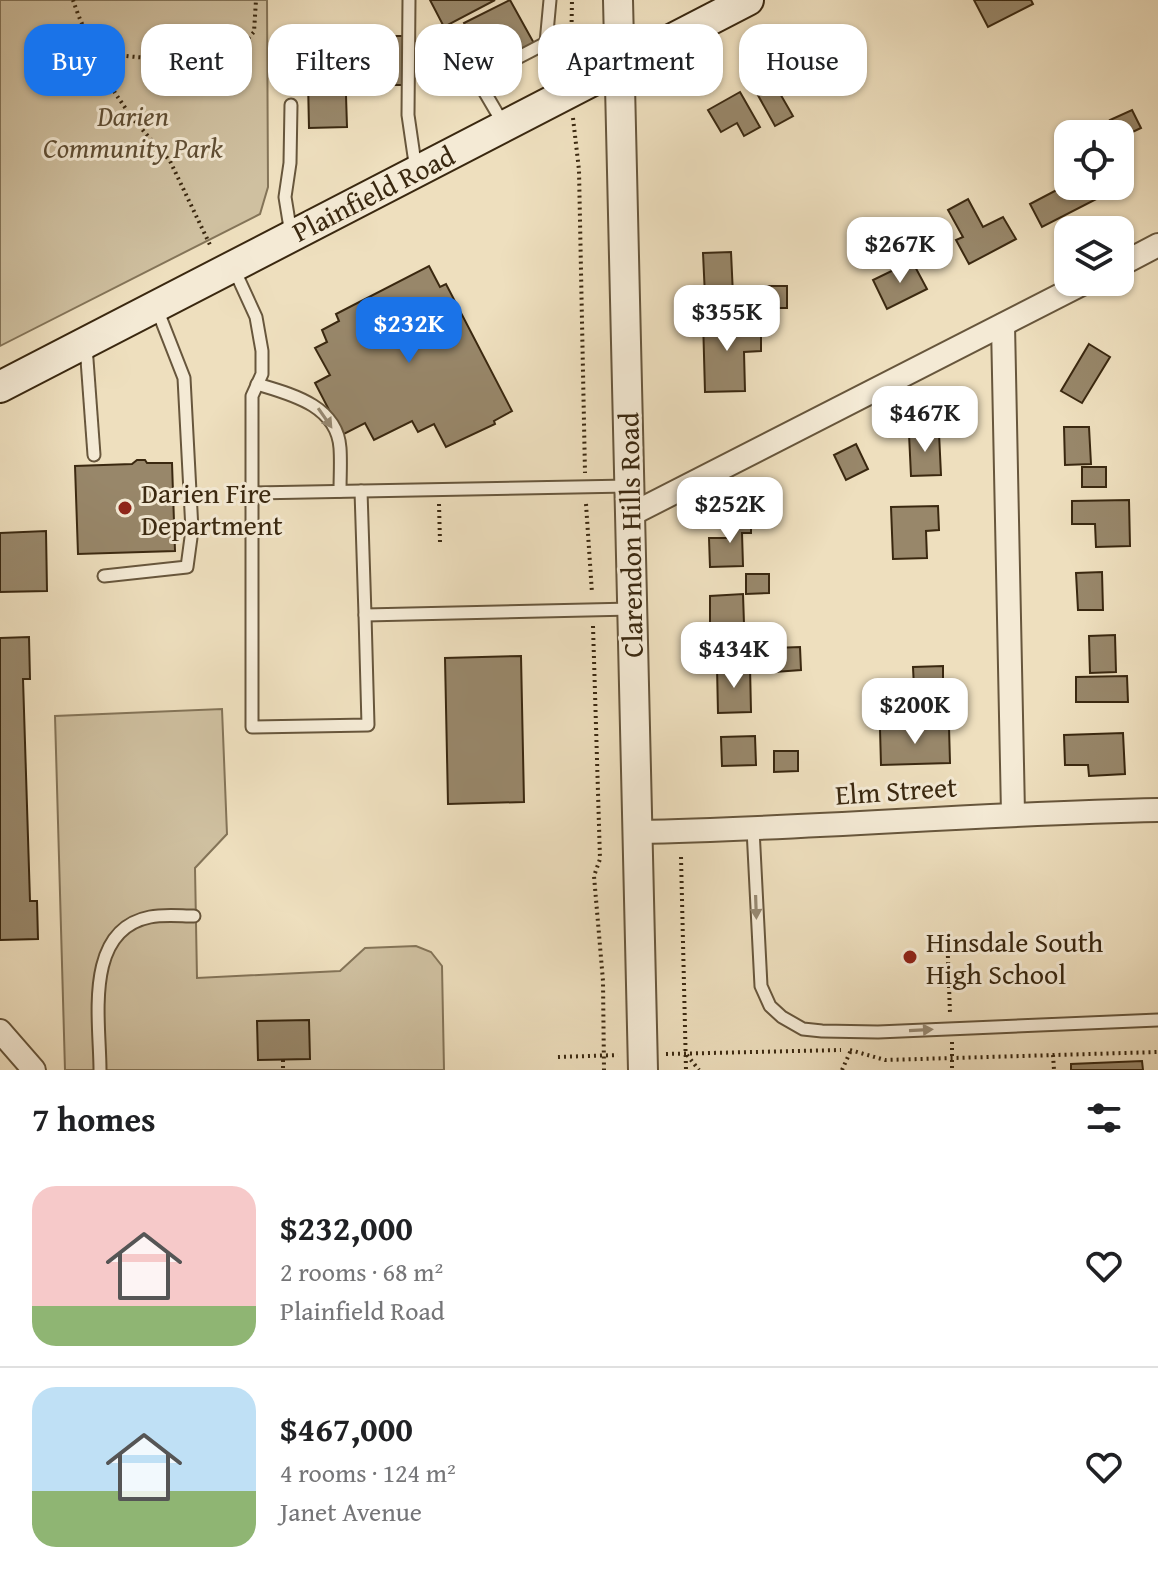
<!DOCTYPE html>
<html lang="en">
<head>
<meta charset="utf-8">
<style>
	body { margin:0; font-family:"Gentium Book Plus",serif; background:#f6f6f6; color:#202124; height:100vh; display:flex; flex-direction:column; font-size:30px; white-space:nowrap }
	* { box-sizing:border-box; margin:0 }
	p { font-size:26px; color:#757577 }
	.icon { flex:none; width:44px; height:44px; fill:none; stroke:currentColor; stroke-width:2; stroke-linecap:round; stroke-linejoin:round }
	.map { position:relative; height:1070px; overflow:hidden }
	.drawer { display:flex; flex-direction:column; background:#fff; flex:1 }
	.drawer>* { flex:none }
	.hud { position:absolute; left:24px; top:24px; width:1110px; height:72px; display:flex; gap:16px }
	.controls { position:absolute; left:1054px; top:120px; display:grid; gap:16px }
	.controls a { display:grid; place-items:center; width:80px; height:80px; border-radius:16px; background:#fff; box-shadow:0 2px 6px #0004; font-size:40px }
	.price { position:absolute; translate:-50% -68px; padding:0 18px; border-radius:16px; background:#fff; color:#222; font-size:26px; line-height:52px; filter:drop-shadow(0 2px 4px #0008) }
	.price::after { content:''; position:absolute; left:50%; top:48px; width:24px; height:18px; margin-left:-12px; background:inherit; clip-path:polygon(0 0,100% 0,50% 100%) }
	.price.active { background:#1a73e8; color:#fff }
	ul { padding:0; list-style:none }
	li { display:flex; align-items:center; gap:24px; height:200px; padding:0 32px }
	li+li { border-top:2px solid #e0e0e0 }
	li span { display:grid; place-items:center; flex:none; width:224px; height:160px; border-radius:24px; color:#555 }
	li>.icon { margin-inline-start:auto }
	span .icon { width:96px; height:96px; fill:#fffc; stroke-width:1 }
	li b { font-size:34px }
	h2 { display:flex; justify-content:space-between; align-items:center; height:96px; padding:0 32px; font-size:34px }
	.tag { padding:0 28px; border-radius:24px; background:#fff; box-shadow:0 2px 6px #0004; font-size:28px; line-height:72px }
	.tag.active { background:#1a73e8; color:#fff }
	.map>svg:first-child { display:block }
	.green { fill:#cfc0a0; stroke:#847458; stroke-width:2 }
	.building { fill:#98876a; stroke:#3a2810; stroke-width:2 }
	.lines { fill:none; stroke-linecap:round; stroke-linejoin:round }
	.service-casing { stroke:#67563c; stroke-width:15 }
	.minor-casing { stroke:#67563c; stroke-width:26 }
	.tertiary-casing { stroke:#67563c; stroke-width:32 }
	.secondary-casing { stroke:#3a2810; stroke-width:34 }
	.path { stroke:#3a2810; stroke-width:4; stroke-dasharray:2 4; stroke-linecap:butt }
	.service { stroke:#f4ead5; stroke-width:11 }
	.minor { stroke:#f4ead5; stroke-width:22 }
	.tertiary { stroke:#f4ead5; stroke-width:28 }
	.secondary { stroke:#f4ead5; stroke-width:30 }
	.oneway { fill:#978972 }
	.poi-dot { fill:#8f2418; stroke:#f4ead5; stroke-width:3 }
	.labels { text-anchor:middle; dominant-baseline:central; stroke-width:6; stroke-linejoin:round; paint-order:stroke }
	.park-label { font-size:28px; font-style:italic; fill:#5f4e34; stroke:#f4ead5 }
	.street-label { font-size:28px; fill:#3a2810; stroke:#f4ead5 }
	.poi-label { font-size:28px; fill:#3a2810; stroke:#f4ead5; text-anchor:start }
</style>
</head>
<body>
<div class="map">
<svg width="1158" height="1070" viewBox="0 0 1158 1070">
	<rect width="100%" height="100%" fill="#eedfbe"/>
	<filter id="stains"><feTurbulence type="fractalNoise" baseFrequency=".0025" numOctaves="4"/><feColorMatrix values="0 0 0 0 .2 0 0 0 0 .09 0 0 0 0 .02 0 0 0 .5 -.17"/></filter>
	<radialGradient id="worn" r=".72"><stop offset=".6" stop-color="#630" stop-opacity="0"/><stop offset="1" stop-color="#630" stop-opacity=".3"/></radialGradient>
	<g class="green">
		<polygon points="0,0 267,0 268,187 260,214 0,346"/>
		<polygon points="222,709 227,834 195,868 197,978 340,971 365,948 416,946 431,952 442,966 444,1070 65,1070 55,716"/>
	</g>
	<g class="building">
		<polygon points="430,0 495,0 444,27"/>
		<polygon points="510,0 535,45 487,70 464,23"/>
		<polygon points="974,0 1031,0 1033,4 988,27"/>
		<polygon points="344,32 347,127 309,128 307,34"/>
		<rect x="357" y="36" width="47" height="49"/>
		<polygon points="771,78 793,116 775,126 754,88"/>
		<polygon points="740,92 760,127 744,136 737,123 721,132 708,110"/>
		<polygon points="1132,110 1141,128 1120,138 1110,120"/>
		<polygon points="1068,184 1107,186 1110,192 1042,227 1030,204"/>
		<polygon points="968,199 983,227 1003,217 1016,239 969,264 956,240 963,237 948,210"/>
		<polygon points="731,252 733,295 705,296 703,253"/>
		<polygon points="912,261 927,289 887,309 873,280"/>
		<polygon points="429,266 440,287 446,284 512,411 494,421 495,424 446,447 434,424 418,432 412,421 374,440 365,423 342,435 315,383 330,375 315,348 327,342 322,330 339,321 336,314"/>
		<rect x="754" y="286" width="33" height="22"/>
		<polygon points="743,317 743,328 761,328 761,351 744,352 745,391 705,392 703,319"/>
		<polygon points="1089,344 1110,357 1082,403 1061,391"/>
		<polygon points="1064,427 1089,427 1091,464 1065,465"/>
		<polygon points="939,433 941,475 911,476 909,434"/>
		<polygon points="856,444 868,469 846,480 834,455"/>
		<polygon points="137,460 145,460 147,463 172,463 175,551 78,554 75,466 132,464"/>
		<rect x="1082" y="467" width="24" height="20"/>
		<polygon points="1129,500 1130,546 1096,547 1095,524 1072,524 1072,501"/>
		<polygon points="938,506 939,530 926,531 927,558 893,559 891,507"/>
		<polygon points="730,518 751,518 751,533 742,533 743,566 710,567 709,538 730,538"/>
		<polygon points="46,531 47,591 0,592 0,533"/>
		<polygon points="1102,572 1103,610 1078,610 1076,573"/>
		<polygon points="746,574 769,574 769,593 746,594"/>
		<polygon points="743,594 744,624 710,625 710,596"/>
		<polygon points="1115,635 1116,672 1090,673 1089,636"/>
		<polygon points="29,637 30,679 23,679 30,901 37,901 38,939 0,940 0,638"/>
		<polygon points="800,647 801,670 775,672 774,648"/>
		<polygon points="521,656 524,802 448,804 445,658"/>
		<polygon points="750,666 751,712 718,713 717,667"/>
		<polygon points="943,666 943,692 927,692 927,711 897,712 897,688 914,688 913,667"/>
		<polygon points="1127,676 1128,702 1076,702 1076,677"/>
		<polygon points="949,727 950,763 881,765 880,729"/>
		<polygon points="1123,733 1125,774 1089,776 1088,765 1065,765 1064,735"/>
		<polygon points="755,736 756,765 722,766 721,737"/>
		<polygon points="774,751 798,751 798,771 774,772"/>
		<polygon points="309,1020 310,1059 258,1060 257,1021"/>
		<polygon points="1142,1061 1143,1070 1071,1070 1071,1064"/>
	</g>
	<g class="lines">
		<g class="service-casing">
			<g id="service">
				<polyline points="409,0 408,115 416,170"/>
				<polyline points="546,43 550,0"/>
				<polyline points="291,105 290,163 285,197 291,234"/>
				<polyline points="504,125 477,79 546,43 569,89"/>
				<polyline points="234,269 256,317 262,351 262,374 252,396 252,493 628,486"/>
				<polyline points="86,346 94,455"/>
				<path d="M257 384C290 394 337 405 340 448 341 462 340 477 340 491"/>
				<polyline points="361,491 365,615 632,609"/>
				<polyline points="252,493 252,727 368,725 365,615"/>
				<polyline points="104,576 187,567 192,530 184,378 157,309"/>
				<polyline points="753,829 761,986 770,1006 782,1017 803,1029 822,1031 878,1032 1158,1020"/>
				<path d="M100 1070C100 1021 83 930 150 917 164 914 181 916 194 916"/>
			</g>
		</g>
		<g class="minor-casing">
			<g id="minor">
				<polyline points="1120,265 1158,245"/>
				<polyline points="1003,325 1013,813"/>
				<polyline points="630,515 1086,282"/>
				<path d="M638 832C811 829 984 813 1158 810"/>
				<polyline points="0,1031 34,1070"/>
			</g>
		</g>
		<g class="tertiary-casing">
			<polyline id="tertiary" points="618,0 643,1070"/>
		</g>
		<g class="secondary-casing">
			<polyline id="secondary" points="0,387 748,0"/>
		</g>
		<g class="path">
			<path d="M73 0C79 17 87 43 105 51 132 62 215 60 241 45 245 43 250 36 254 32L256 0"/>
			<polyline points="103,51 109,81 115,93 133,119 170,161 211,247"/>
			<polyline points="571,58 572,0"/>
			<polyline points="573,118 579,170 585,473"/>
			<polyline points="439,504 440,542"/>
			<polyline points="586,504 592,593"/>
			<polyline points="593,626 600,859 594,876 603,981 604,1070"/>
			<polyline points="681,857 686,1070"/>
			<polyline points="947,932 950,1013"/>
			<polyline points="952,1042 952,1070"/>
			<polyline points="850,1050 885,1060 1158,1052"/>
			<polyline points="666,1054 841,1050"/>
			<polyline points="687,1055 699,1070"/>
			<polyline points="1053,1055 1054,1070"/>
			<polyline points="558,1057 618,1055"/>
			<polyline points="283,1060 283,1070"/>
			<polyline points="842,1070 851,1050"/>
		</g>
		<use href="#service" class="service"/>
		<use href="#minor" class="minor"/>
		<use href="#tertiary" class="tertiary"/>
		<use href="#secondary" class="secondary"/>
	</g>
	<defs><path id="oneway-solid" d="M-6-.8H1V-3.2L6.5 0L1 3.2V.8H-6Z" transform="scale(2)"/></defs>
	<g class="oneway">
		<use href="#oneway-solid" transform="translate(325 418) rotate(55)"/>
		<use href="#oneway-solid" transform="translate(756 907) rotate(88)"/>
		<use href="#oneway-solid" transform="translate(921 1030) rotate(-3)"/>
	</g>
	<g class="poi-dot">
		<circle cx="125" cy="508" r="8"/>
		<circle cx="910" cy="957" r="8"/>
	</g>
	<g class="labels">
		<g class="park-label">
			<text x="133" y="115">Darien<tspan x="133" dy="32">Community Park</tspan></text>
		</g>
		<g class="street-label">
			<text transform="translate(373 193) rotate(-27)">Plainfield Road</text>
			<text transform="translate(630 535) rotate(-91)">Clarendon Hills Road</text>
			<text transform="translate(896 790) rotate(-4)">Elm Street</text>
		</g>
		<g class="poi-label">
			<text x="141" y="492">Darien Fire<tspan x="141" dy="32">Department</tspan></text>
			<text x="926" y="941">Hinsdale South<tspan x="926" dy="32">High School</tspan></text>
		</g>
	</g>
	<rect width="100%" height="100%" filter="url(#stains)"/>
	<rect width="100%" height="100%" fill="url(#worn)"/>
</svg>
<div class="controls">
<a><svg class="icon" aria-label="locate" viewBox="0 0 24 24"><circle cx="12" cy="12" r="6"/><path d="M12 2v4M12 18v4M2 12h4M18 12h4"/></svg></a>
<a><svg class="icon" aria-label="layers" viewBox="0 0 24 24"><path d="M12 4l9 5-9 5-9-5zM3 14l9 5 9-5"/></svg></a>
</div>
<b class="price" style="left:900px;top:285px">$267K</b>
<b class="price" style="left:727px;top:353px">$355K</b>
<b class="price active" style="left:409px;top:365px">$232K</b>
<b class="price" style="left:925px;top:454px">$467K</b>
<b class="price" style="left:730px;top:545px">$252K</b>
<b class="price" style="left:734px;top:690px">$434K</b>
<b class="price" style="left:915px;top:746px">$200K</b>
<div class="hud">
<a class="tag active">Buy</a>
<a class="tag">Rent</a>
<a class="tag">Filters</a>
<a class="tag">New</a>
<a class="tag">Apartment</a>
<a class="tag">House</a>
</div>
</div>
<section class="drawer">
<h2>7 homes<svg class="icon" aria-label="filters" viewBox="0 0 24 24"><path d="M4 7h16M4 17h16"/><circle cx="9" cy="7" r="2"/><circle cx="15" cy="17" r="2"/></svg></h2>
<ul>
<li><span style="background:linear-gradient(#f6c9c9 75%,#8fb573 0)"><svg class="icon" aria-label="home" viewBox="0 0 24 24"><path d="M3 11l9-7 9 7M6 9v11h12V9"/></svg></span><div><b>$232,000</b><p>2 rooms · 68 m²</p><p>Plainfield Road</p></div><svg class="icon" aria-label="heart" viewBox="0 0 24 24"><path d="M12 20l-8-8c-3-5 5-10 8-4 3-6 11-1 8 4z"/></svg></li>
<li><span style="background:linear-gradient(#bfe0f5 65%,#8fb573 0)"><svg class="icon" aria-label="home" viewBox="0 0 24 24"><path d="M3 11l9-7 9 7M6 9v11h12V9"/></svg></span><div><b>$467,000</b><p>4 rooms · 124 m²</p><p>Janet Avenue</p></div><svg class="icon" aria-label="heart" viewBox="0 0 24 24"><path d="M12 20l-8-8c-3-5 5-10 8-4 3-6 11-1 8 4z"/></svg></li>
</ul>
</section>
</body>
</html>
